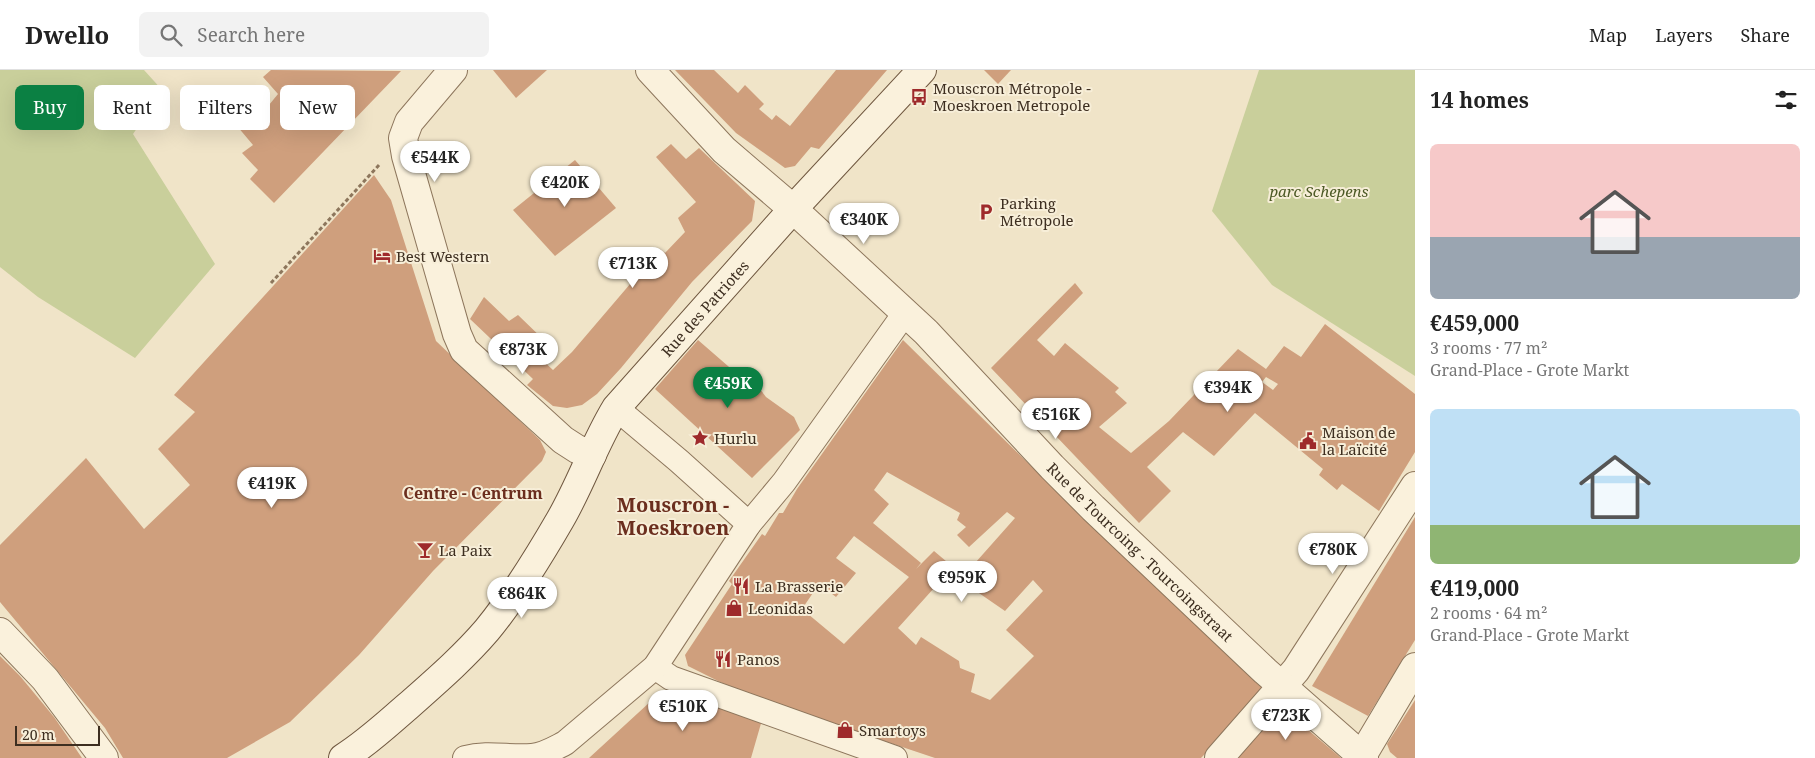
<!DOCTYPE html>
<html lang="en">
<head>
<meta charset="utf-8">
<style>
	body { margin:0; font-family:"Noto Serif",serif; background:#f2f2f2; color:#222; height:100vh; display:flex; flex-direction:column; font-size:19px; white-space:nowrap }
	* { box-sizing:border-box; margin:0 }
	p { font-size:16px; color:#767676 }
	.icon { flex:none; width:28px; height:28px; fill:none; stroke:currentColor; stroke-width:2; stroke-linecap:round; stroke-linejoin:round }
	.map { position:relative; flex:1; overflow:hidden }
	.sheet { display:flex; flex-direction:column; background:#fff; width:400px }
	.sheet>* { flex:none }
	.banner { position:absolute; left:15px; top:15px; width:475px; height:45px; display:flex; gap:10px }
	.scale { position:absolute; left:15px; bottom:12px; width:85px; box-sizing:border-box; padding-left:5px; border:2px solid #3d2e20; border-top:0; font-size:14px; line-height:18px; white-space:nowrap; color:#3d2e20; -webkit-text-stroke:4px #f7eed8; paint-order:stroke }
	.price { position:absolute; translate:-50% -42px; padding:0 11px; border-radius:18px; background:#fff; color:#222; font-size:16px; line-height:32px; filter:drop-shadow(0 1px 2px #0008) }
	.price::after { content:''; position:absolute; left:50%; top:30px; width:15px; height:11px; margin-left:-8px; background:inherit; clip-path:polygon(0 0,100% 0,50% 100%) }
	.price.current { background:#0b8043; color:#fff }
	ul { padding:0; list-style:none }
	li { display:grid; align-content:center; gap:10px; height:265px; padding:0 15px }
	li span { display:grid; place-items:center; height:155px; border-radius:8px; color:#555 }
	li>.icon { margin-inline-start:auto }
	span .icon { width:90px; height:90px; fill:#fffc; stroke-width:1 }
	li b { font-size:21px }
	h2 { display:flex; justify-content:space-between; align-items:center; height:60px; padding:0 15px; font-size:21px }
	.pill { padding:0 18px; border-radius:8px; background:#fff; box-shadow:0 5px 20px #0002; font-size:18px; line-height:45px }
	.pill.current { background:#0b8043; color:#fff }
	header { display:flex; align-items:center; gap:30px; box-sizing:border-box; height:70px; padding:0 25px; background:#fff; border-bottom:1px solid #e0e0e0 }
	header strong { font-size:24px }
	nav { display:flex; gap:28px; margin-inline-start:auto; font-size:18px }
	.search { width:350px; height:45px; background:#f2f2f2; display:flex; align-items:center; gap:12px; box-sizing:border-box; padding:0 18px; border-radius:8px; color:#767676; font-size:19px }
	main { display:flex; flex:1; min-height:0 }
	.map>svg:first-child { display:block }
	.green { fill:#c9cf9b }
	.building { fill:#cf9f7d; fill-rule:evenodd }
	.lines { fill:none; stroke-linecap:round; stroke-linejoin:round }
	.pedestrian-casing { stroke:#8d765c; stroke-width:26 }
	.minor-casing { stroke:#8d765c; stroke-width:30 }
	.tertiary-casing { stroke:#8d765c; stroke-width:30 }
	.secondary-casing { stroke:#6f573f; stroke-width:30 }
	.path { stroke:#8d765c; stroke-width:3; stroke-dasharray:4 2.5; stroke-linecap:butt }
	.pedestrian { stroke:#faf1dc; stroke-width:24 }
	.minor { stroke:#faf1dc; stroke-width:28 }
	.tertiary { stroke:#faf1dc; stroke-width:28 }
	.secondary { stroke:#faf1dc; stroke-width:28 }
	.labels { text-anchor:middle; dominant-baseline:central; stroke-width:4; stroke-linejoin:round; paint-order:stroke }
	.poi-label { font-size:15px; fill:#3d2e20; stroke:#f7eed8; text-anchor:start }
	.park-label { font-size:15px; font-style:italic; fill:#4d5a26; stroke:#f7eed8 }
	.street-label { font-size:15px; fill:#3d2e20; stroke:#f7eed8 }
	.neighbourhood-label { font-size:16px; font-weight:bold; fill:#6b2e1e; stroke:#f7eed8 }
	.district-label { font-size:20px; font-weight:bold; fill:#6b2e1e; stroke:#f7eed8 }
</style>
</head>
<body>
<header>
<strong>Dwello</strong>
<div class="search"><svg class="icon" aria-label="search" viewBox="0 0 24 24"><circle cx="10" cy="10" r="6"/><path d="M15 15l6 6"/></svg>Search here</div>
<nav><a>Map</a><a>Layers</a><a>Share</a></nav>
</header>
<main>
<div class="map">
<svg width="1415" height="688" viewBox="0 0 1415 688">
	<rect width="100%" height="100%" fill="#f0e4c8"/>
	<g class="green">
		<polygon points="0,0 144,0 163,21 133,64 215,194 135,288 38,227 0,197"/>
		<polygon points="1259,0 1415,0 1415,306 1272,215 1212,141"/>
	</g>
	<g class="building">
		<polygon points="271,0 401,1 274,133 250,109 258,100 242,83 253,75 237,56 249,44 255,52 278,24 263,7"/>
		<polygon points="493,0 547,0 516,28"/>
		<polygon points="675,0 714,0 738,23 745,15 764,34 759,39 772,50 776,45 790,56 836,0 887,0 819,79 811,77 795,96 785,98 736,63"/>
		<polygon points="984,0 1011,0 998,14"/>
		<polygon points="671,74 686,89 699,78 755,131 752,151 692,212 621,298 597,324 582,335 567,338 553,336 527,315 533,309 470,249 484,227 509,251 518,245 546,272 537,285 553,300 572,282 660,179 665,183 685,162 678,148 696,132 656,87"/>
		<polygon points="575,90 616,138 555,186 513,140"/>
		<polygon points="374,105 391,130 436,271 540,370 546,382 542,391 433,501 359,585 290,652 227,688 123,688 105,658 0,532 0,475 86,388 144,459 190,415 158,379 195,342 174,325"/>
		<path d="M1075 213 1083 223 1037 270 1054 286 1065 273 1119 318 1115 322 1127 333 1099 357 1131 383 1169 351 1238 279 1266 299 1284 276 1301 287 1325 254 1415 324V382L1379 441 1342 414 1337 420 1319 405 1323 399 1255 343 1214 386 1183 362 1147 397 1171 421 1139 453 991 298ZM1266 307 1278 314 1273 320 1262 312Z"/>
		<polygon points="698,270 736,303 744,298 766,327 794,347 800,360 752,408 655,319"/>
		<path d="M903 270 1030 395 1262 615 1264 623 1201 688H935L774 634 720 612 688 596 685 585 732 514 729 511 762 464 765 466 779 443H783L797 419ZM887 402 960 443 957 450 966 457 957 465 969 477 1007 442 1015 448 960 510 1005 541 1033 510 1043 521 1006 560 1034 586 990 630 971 622 975 604 960 598 959 591 921 567 916 575 898 558 953 497 934 481 916 499 921 493 873 453 889 434 874 420ZM854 466 909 507 844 574 802 539 819 514 836 527 856 503 836 488Z"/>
		<polygon points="1415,447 1415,570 1368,646 1312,616"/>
		<polygon points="0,586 20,606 54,647 82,688 0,688"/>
		<polygon points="669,620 721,639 762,650 751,688 589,688 650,632"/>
		<polygon points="1415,630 1415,688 1397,688 1390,682 1387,674"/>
		<polygon points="1277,641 1286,641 1341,688 1233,688 1257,666 1256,664"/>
	</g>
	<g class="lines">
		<g class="pedestrian-casing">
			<g id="pedestrian">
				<polyline points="749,454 784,412 905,243"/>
				<polyline points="655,597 671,608 895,688"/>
				<path d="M465 688C488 682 510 688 532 686 544 685 555 678 565 673L655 597 749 454 679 391 616 338"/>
			</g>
		</g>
		<g class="minor-casing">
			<g id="minor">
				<polyline points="453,0 409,52 403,68 406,86 457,264 464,280 563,370 577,379 592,385"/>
				<polyline points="1362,686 1415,597"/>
				<polyline points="1219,688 1296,600 1415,416"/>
			</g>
		</g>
		<g class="tertiary-casing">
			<g id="tertiary">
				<path id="s1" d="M650 0 724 80 793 139 926 262 1052 397 1093 438 1265 601 1364 688"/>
				<polyline points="0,562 45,609 104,688"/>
			</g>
		</g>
		<g class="secondary-casing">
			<g id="secondary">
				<path id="s2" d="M343 688C367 673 387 654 408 636 435 612 463 588 487 560 515 526 538 488 560 450 581 414 594 374 616 338L793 139 922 0"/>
			</g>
		</g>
		<polyline class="path" points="271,213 379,95"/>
		<use href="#pedestrian" class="pedestrian"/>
		<use href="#minor" class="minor"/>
		<use href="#tertiary" class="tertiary"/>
		<use href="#secondary" class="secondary"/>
	</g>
	<defs>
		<g id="bus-bare" transform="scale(1.35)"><path d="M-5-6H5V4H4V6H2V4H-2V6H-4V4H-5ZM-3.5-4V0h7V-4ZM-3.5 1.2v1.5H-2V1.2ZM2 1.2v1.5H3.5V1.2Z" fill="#9e2a2b" stroke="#f7eed8" stroke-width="2.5" paint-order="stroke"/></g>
		<g id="parking-bare" transform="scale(1.35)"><path d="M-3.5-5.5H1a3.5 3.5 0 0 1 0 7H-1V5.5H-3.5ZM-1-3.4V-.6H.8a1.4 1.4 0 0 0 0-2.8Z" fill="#9e2a2b" stroke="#f7eed8" stroke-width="2.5" paint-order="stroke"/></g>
		<g id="hotel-bare" transform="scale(1.35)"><path d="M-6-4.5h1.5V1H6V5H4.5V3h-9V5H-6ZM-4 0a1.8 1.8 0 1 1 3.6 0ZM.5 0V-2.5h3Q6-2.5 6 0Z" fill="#9e2a2b" stroke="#f7eed8" stroke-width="2.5" paint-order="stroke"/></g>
		<g id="sight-bare" transform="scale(1.35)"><path d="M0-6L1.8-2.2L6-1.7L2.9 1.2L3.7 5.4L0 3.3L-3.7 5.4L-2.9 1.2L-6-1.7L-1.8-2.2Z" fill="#9e2a2b" stroke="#f7eed8" stroke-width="2.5" paint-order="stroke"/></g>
		<g id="civic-bare" transform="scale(1.35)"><path d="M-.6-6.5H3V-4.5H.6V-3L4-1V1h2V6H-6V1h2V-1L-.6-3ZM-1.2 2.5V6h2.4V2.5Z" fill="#9e2a2b" stroke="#f7eed8" stroke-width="2.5" paint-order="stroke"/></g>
		<g id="bar-bare" transform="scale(1.35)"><path d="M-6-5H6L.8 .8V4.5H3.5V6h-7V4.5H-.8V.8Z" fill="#9e2a2b" stroke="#f7eed8" stroke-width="2.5" paint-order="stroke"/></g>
		<g id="restaurant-bare" transform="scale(1.35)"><path d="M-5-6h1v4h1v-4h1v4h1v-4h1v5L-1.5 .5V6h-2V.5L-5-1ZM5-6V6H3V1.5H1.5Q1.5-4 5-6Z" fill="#9e2a2b" stroke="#f7eed8" stroke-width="2.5" paint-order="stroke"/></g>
		<g id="shop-bare" transform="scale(1.35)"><path d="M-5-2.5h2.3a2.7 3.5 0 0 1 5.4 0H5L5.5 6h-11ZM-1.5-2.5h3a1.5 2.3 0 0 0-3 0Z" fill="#9e2a2b" stroke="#f7eed8" stroke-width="2.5" paint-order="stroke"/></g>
	</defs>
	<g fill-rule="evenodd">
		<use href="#bus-bare" x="919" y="27"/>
		<use href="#parking-bare" x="986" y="142"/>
		<use href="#hotel-bare" x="382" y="186"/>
		<use href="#sight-bare" x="700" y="368"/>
		<use href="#civic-bare" x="1308" y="371"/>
		<use href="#bar-bare" x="425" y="480"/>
		<use href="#restaurant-bare" x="741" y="516"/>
		<use href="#shop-bare" x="734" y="538"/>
		<use href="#restaurant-bare" x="723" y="589"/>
		<use href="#shop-bare" x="845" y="660"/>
	</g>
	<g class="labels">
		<g class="poi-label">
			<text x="933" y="18">Mouscron Métropole -<tspan x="933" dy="17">Moeskroen Metropole</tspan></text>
			<text x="1000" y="133">Parking<tspan x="1000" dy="17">Métropole</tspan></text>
			<text x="396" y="186">Best Western</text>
			<text x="1322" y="362">Maison de<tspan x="1322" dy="17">la Laïcité</tspan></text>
			<text x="714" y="368">Hurlu</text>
			<text x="439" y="480">La Paix</text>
			<text x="755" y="516">La Brasserie</text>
			<text x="748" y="538">Leonidas</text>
			<text x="737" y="589">Panos</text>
			<text x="859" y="660">Smartoys</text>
		</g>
		<g class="park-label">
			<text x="1319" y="121">parc Schepens</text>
		</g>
		<g class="street-label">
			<text stroke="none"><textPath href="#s2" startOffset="584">Rue des Patriotes</textPath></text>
			<text stroke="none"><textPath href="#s1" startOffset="688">Rue de Tourcoing - Tourcoingstraat</textPath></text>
		</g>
		<g class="neighbourhood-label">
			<text x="473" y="423">Centre - Centrum</text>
		</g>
		<g class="district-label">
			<text x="673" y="434">Mouscron -<tspan x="673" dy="23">Moeskroen</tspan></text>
		</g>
	</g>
</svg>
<div class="scale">20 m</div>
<b class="price" style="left:435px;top:113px">€544K</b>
<b class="price" style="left:565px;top:138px">€420K</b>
<b class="price" style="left:864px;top:175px">€340K</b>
<b class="price" style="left:633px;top:219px">€713K</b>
<b class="price" style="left:523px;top:305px">€873K</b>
<b class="price current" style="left:728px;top:339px">€459K</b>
<b class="price" style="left:1228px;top:343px">€394K</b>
<b class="price" style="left:1056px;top:370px">€516K</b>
<b class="price" style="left:272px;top:439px">€419K</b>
<b class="price" style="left:1333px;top:505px">€780K</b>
<b class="price" style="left:962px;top:533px">€959K</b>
<b class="price" style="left:522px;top:549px">€864K</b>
<b class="price" style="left:683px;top:662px">€510K</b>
<b class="price" style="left:1286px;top:671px">€723K</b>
<div class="banner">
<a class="pill current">Buy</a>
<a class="pill">Rent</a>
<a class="pill">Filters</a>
<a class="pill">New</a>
</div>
</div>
<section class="sheet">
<h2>14 homes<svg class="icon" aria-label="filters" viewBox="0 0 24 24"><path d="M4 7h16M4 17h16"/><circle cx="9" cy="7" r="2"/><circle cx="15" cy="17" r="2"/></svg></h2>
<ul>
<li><span style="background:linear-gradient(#f6c9c9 60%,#9aa5b1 0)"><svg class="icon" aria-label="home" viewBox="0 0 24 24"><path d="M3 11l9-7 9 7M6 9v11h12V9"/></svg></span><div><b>€459,000</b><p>3 rooms · 77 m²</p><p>Grand-Place - Grote Markt</p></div></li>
<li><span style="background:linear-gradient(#bfe0f5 75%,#8fb573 0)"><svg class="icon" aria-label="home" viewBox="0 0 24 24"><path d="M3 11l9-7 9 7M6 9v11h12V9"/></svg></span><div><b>€419,000</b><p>2 rooms · 64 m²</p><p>Grand-Place - Grote Markt</p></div></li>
</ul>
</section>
</main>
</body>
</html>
